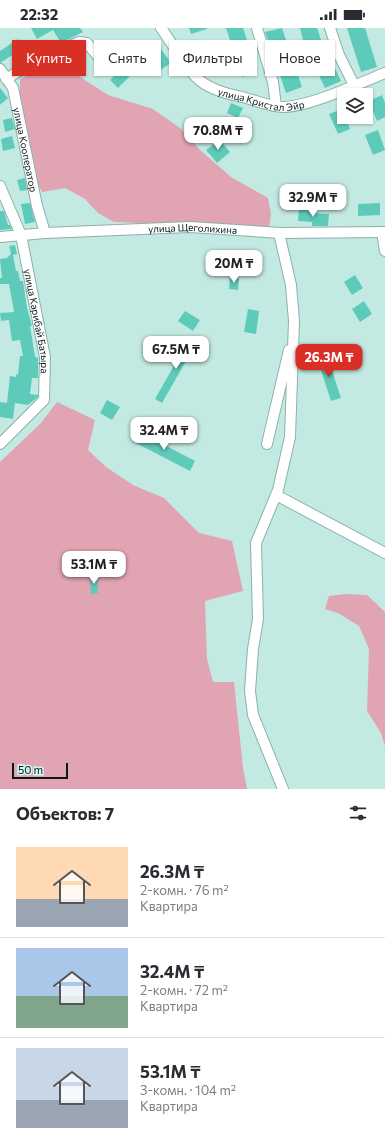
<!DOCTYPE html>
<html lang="ru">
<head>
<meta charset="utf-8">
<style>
	body { margin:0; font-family:Commissioner,sans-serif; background:#f2f2f3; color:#2b2b33; height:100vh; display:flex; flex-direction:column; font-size:15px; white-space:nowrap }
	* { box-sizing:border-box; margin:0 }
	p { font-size:13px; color:#7c7c81 }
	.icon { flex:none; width:22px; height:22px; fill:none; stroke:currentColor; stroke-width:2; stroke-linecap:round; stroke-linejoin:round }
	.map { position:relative; height:761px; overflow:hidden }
	.details { display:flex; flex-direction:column; background:#fff; flex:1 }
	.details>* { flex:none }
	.top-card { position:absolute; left:12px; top:12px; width:361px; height:36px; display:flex; gap:8px }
	.fabs { position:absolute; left:337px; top:60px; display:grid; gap:8px }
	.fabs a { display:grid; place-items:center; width:36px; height:36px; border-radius:0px; background:#fff; box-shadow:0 1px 3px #0004; font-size:20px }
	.scale { position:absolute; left:12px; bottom:10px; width:56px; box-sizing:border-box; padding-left:4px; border:2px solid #0b1917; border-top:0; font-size:11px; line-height:14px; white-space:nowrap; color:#0b1917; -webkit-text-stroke:3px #d0f7ef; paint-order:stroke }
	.price { position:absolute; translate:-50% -34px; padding:0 9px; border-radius:8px; background:#fff; color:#222; font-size:13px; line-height:26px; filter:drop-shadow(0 1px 2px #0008) }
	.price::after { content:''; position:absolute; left:50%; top:24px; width:12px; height:9px; margin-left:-6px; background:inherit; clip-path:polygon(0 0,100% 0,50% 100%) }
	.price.current { background:#d93025; color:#fff }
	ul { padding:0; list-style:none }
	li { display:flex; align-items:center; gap:12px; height:100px; padding:0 16px }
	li+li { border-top:1px solid #e1e1e2 }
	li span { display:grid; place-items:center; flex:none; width:112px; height:80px; border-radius:0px; color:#555 }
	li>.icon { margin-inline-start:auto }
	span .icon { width:48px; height:48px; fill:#fffc; stroke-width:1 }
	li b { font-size:17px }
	h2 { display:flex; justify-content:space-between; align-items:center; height:48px; padding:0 16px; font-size:17px }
	.pill { padding:0 14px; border-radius:0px; background:#fff; box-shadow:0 1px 3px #0004; font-size:14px; line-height:36px }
	.pill.current { background:#d93025; color:#fff }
	.status { display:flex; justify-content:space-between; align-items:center; height:28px; padding:0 20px; background:#fff; direction:ltr }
	.status svg { height:11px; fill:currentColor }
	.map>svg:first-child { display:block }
	.green { fill:#e1a4b3 }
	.building { fill:#5ecbba }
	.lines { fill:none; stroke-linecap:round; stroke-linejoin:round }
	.minor-casing { stroke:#8bb1a9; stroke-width:12 }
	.minor { stroke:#fff; stroke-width:10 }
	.labels { text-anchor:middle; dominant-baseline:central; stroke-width:3; stroke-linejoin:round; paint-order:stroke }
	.street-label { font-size:10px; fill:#0b1917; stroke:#d0f7ef }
</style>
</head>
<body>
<div class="status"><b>22:32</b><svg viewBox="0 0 49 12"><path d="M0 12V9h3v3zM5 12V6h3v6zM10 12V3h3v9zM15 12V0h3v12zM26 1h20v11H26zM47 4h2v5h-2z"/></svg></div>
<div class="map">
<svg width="385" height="761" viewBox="0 0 385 761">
	<rect width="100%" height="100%" fill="#c3eae2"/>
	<g class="green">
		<polygon points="69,28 77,47 108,67 153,81 180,100 199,121 231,149 268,170 271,186 269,200 114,194 98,185 85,171 65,160 42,164 35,150 20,77 20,51"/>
		<polygon points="57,374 95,392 88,422 106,439 133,457 164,470 199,505 232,513 243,563 205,573 207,631 213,654 234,654 243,740 247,761 0,761 0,434 40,396"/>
		<polygon points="347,566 367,567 385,584 385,718 381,705 367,683 369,621 359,598 340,586 325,581 329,568"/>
	</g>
	<g class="building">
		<polygon points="31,0 80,0 83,4 61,15 53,2 37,11"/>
		<polygon points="189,0 207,0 207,1 191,6"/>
		<polygon points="226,0 243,0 257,44 242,49"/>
		<polygon points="282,0 302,59 286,65 265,4"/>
		<polygon points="300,0 317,0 322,15 323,15 341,53 325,60 304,16"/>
		<polygon points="347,0 365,0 377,39 361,44"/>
		<polygon points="18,11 25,23 15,28 14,26 0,35 0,23"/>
		<polygon points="216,12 219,28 204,30 201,14"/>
		<polygon points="36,14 43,24 34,27 29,19"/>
		<polygon points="161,21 171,35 159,43 149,29"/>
		<polygon points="123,39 131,47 118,60 110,52"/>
		<polygon points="0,60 8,70 0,77"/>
		<polygon points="382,67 385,75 385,89 377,93 369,73"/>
		<polygon points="231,75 243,80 238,90 227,85"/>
		<polygon points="342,81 350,101 338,106 329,86"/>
		<polygon points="12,90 15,101 5,104 3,92"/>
		<polygon points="378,102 385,122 373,127 365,107"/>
		<polygon points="12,108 15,120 3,123 1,111"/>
		<polygon points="220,112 230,124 217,135 206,122"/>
		<polygon points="25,150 27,162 20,163 17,152"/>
		<polygon points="30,175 35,194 25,196 21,176"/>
		<polygon points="380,175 380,187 358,188 358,176"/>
		<polygon points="299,180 311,181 311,185 329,186 328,198 312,198 312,194 298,193"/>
		<polygon points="0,183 4,183 8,197 10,197 12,201 0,202"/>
		<polygon points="15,217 17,226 13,227 16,243 18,243 20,253 23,253 27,280 32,298 30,298 35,329 38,330 38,350 32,350 30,366 38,367 38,369 28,377 15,375 13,391 0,389 0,374 7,375 10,348 16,349 16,346 18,347 20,328 23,328 20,312 12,313 9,292 1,293 0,285 14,284 9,256 0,256 0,250 2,250 0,231 7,230 11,226 9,218"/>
		<polygon points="355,247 363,260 352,267 344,254"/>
		<polygon points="230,249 239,250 238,262 229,261"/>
		<polygon points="364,273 372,286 360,294 352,281"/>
		<polygon points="248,281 259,283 256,306 244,304"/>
		<polygon points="185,283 200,292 193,303 178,293"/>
		<polygon points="191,308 198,312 162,375 155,371"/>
		<polygon points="327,327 341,370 331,373 317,330"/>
		<polygon points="107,372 120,379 112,392 100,385"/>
		<polygon points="138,403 195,433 190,443 132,413"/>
		<polygon points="90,549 97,549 98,565 91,566"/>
	</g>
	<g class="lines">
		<g class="minor-casing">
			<g id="minor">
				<path id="s1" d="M161 0C172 15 184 37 197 50 208 61 227 66 242 69 255 72 270 79 283 79 309 79 360 55 385 45"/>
				<polyline points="257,0 273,54 276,78"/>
				<polyline points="330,0 339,27 354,57"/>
				<path id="s2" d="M0 41 13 60 37 178 45 205"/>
				<polyline points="6,51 29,37 79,14 87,15 106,38"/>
				<path id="s3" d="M0 158 21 207 45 329 44 372 0 416"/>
				<polyline points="382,204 385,223"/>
				<polyline points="279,205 291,257 294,293 290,409 278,462 256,515 258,591 253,621 250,663 253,687 283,761"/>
				<path id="s4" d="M0 209 45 205 190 199 281 205 385 204"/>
				<polyline points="267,416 289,322"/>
				<polyline points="276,467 385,525"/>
			</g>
		</g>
		<use href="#minor" class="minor"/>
	</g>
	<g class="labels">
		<g class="street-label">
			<text stroke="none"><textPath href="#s1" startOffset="131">улица Кристал Эйр</textPath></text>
			<text stroke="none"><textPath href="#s2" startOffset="86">улица Кооператор</textPath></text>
			<text stroke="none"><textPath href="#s4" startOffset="193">улица Щеголихина</textPath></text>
			<text stroke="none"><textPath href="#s3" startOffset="141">улица Карибай Батыра</textPath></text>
		</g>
	</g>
</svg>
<div class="fabs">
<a><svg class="icon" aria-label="layers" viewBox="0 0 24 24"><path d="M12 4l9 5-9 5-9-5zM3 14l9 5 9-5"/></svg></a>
</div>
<div class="scale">50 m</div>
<b class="price" style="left:218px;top:123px">70.8M ₸</b>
<b class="price" style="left:313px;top:190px">32.9M ₸</b>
<b class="price" style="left:234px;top:256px">20M ₸</b>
<b class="price" style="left:176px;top:342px">67.5M ₸</b>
<b class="price current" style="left:329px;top:350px">26.3M ₸</b>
<b class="price" style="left:164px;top:423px">32.4M ₸</b>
<b class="price" style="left:94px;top:557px">53.1M ₸</b>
<div class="top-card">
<a class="pill current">Купить</a>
<a class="pill">Снять</a>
<a class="pill">Фильтры</a>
<a class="pill">Новое</a>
</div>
</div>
<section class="details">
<h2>Объектов: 7<svg class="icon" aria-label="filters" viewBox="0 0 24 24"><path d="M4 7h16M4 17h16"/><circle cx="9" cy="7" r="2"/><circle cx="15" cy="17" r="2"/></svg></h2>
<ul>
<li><span style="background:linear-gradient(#ffd9b3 65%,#9aa5b1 0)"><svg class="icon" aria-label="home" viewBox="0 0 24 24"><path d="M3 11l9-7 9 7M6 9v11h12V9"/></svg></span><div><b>26.3M ₸</b><p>2-комн. · 76 m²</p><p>Квартира</p></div></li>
<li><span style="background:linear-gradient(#a9c7e8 60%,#7fa58c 0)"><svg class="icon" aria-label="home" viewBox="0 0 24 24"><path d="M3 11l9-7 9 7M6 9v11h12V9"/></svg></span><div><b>32.4M ₸</b><p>2-комн. · 72 m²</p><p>Квартира</p></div></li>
<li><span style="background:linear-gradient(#c9d6e8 65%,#9aa5b1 0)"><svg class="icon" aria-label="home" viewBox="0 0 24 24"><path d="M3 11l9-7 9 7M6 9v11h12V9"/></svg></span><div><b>53.1M ₸</b><p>3-комн. · 104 m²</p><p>Квартира</p></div></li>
</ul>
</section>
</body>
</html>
